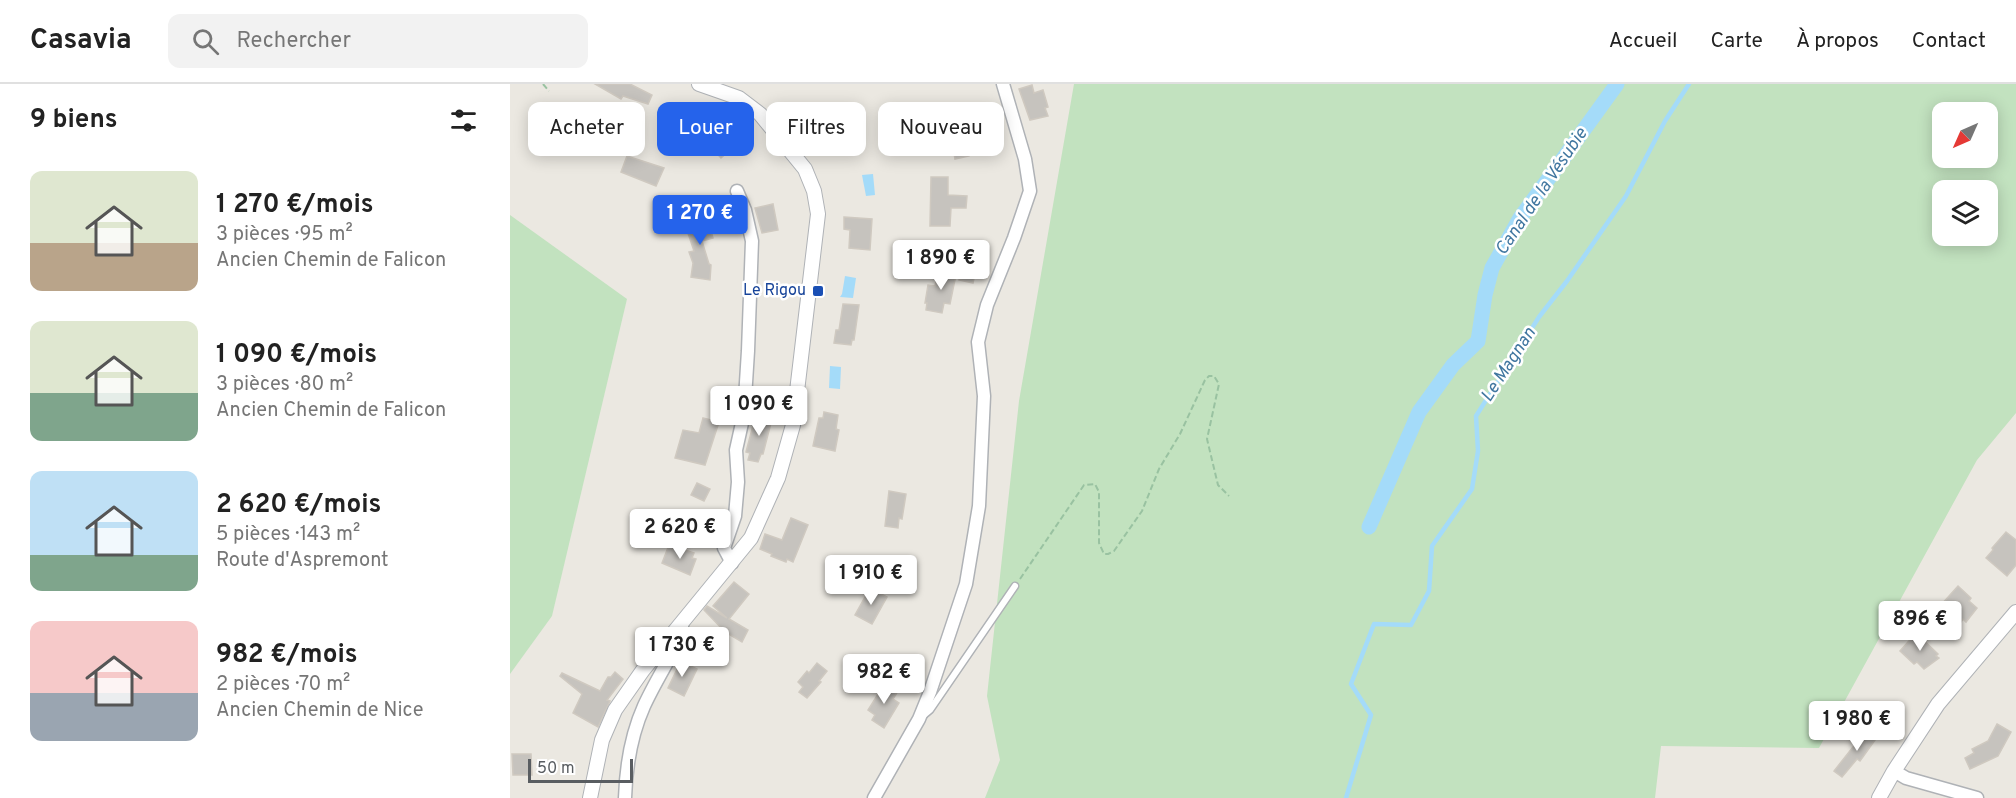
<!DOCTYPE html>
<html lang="fr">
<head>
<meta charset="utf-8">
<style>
	body { margin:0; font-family:Overpass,sans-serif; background:#f2f2f2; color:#222; height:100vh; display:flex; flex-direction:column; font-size:22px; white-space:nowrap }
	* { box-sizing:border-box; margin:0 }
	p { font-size:20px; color:#767676 }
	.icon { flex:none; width:33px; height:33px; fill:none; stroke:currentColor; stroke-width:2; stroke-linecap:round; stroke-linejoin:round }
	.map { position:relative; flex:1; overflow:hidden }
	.panel { display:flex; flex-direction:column; background:#fff; width:510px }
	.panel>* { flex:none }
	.banner { position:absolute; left:18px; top:18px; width:570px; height:54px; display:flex; gap:12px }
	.needle { width:39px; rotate:225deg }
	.tools { position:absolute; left:1422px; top:18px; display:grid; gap:12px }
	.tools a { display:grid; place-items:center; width:66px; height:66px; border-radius:12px; background:#fff; box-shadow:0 3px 15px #0003; font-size:30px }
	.scale { position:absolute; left:18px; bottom:15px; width:105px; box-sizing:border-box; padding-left:6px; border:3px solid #595d61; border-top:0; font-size:16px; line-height:21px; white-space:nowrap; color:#595d61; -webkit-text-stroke:4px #fff; paint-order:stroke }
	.price { position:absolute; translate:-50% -51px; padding:0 14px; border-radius:6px; background:#fff; color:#222; font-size:20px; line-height:39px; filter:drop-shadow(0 2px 3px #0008) }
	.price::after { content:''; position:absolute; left:50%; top:36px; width:18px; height:14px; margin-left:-9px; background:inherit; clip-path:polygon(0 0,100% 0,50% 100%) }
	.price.selected { background:#2563eb; color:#fff }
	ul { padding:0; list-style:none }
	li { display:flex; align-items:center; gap:18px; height:150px; padding:0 30px }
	li span { display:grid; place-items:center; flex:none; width:168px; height:120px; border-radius:12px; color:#555 }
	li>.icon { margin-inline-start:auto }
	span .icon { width:72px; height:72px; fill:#fffc; stroke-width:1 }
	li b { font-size:26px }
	h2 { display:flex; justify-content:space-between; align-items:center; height:72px; padding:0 30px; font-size:26px }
	.pill { padding:0 21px; border-radius:12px; background:#fff; box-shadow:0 3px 15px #0003; font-size:21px; line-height:54px }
	.pill.selected { background:#2563eb; color:#fff }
	header { display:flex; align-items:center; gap:36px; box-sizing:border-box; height:84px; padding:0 30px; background:#fff; border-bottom:2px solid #e0e0e0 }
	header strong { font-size:28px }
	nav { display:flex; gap:33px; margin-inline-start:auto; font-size:21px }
	.search { width:420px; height:54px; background:#f2f2f2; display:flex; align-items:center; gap:15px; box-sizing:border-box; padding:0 21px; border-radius:12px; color:#767676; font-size:22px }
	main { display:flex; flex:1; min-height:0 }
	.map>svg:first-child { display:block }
	.green { fill:#c2e2bf; fill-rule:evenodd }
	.water { fill:#a4dbf9 }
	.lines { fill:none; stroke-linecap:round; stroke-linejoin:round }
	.stream { stroke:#a4dbf9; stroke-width:4.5 }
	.canal { stroke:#a4dbf9; stroke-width:15 }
	.building { fill:#c6c3be; stroke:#cfc9c0; stroke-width:1.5 }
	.service-casing { stroke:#afb2b6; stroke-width:9 }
	.minor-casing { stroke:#afb2b6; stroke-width:15 }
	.tertiary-casing { stroke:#afb2b6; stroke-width:16 }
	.path { stroke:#99c2a1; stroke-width:2; stroke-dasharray:6 3; stroke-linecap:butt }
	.service { stroke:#fff; stroke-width:6 }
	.minor { stroke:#fff; stroke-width:12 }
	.tertiary { stroke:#fff; stroke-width:14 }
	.transit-dot { fill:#1a4fb4; stroke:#fff; stroke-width:2 }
	.labels { text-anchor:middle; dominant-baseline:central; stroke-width:5; stroke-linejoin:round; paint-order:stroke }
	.transit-label { font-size:16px; fill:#164399; stroke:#fff; text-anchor:end }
	.water-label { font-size:18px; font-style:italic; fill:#4177a0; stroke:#fff }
</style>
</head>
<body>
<header>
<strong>Casavia</strong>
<div class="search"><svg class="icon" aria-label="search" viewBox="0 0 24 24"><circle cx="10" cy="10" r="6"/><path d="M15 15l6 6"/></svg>Rechercher</div>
<nav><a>Accueil</a><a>Carte</a><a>À propos</a><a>Contact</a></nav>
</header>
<main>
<section class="panel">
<h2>9 biens<svg class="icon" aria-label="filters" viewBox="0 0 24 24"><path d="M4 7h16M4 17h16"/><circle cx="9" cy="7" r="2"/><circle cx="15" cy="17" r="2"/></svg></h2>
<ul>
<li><span style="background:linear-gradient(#dfe7d0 60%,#b9a48a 0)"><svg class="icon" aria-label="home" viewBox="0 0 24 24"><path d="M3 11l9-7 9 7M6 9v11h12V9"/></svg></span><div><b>1 270 €/mois</b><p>3 pièces · 95 m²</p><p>Ancien Chemin de Falicon</p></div></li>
<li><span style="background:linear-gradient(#dfe7d0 60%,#7fa58c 0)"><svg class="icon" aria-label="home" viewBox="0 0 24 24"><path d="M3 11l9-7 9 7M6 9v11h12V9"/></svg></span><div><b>1 090 €/mois</b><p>3 pièces · 80 m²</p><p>Ancien Chemin de Falicon</p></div></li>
<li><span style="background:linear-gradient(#bfe0f5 70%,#7fa58c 0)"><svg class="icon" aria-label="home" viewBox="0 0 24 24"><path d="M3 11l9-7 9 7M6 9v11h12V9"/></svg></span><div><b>2 620 €/mois</b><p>5 pièces · 143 m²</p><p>Route d'Aspremont</p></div></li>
<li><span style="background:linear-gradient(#f6c9c9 60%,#9aa5b1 0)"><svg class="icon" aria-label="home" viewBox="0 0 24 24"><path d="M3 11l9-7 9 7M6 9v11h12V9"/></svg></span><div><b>982 €/mois</b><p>2 pièces · 70 m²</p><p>Ancien Chemin de Nice</p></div></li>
</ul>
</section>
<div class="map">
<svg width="1506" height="714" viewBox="0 0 1506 714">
	<rect width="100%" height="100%" fill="#ebe8e1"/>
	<g class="green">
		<path d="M564 0H1506V329L1467 376 1309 664 1151 662 1145 714H475L490 676 477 612 509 317ZM1432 28H1478V74H1432ZM1432 106H1478V152H1432Z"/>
		<polygon points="0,131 117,215 42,532 0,590"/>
	</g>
	<g class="water">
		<polygon points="363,90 365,111 356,112 352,91"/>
		<polygon points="335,192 346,194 343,214 330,213 332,210"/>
		<polygon points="320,282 331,283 330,305 319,304"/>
	</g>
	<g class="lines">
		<polyline class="stream" points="836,714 861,631 841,600 864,540 901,541 919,507 922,462 962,405 968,367 966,332 1029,233 1057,197 1116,112 1155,37 1179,0"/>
		<polyline class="canal" points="859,443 909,328 943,281 968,257 975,211 982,184 1010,134 1107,0"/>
	</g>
	<g class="building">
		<polygon points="85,0 120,0 142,11 138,20 113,12 111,15"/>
		<polygon points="522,1 524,9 533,6 538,23 535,24 538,32 520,36 509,5"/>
		<polygon points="195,38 221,65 211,74 186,47"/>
		<polygon points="427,40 431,57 412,62 409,43"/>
		<polygon points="457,60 459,72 445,75 443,63"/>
		<polygon points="117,72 154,84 146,102 111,88"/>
		<polygon points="421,93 438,93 438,111 457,112 456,124 441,124 440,142 420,142"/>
		<polygon points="263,120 268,146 252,149 245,124"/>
		<polygon points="195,128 203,154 192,157 199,180 201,181 200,196 181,193 183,179 179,168 184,167 177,146 183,145 179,132"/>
		<polygon points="334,133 362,135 360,166 339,164 340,146 334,145"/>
		<polygon points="454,171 468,174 463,199 449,196"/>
		<polygon points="429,184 447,186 440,220 434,219 432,229 416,226 417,219 415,219 418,201 425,202"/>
		<polygon points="333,220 349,221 344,256 342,256 341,261 324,259 326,246 329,246"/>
		<polygon points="314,328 328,331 326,345 329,346 325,367 303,362 309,334 313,334"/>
		<polygon points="246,330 262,335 253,370 251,370 248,378 238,376 240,369 236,368"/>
		<polygon points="193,334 209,338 195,381 165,374 173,346 189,349"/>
		<polygon points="187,399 200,405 194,417 181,411"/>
		<polygon points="379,407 396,410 392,435 389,434 388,444 375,442"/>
		<polygon points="281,434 298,441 283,478 277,475 276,478 261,472 262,470 250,465 255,450 272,456"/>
		<polygon points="1496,448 1506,456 1506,481 1497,492 1476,474 1483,466 1482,464"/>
		<polygon points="159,461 184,469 182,474 186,475 180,491 152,479"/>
		<polygon points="224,498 239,510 219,535 238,546 232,558 215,548 194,526 197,522 217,534 203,522"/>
		<polygon points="1448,502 1461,514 1459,517 1467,524 1456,538 1453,535 1451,538 1431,521"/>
		<polygon points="360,504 377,513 362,540 345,531"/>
		<polygon points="1406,549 1428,570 1426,572 1429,574 1414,585 1407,578 1404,580 1390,567"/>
		<polygon points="171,577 187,585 174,612 158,604"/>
		<polygon points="307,579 317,587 309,597 311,598 297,614 289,608 293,603 288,598 297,587 299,589"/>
		<polygon points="105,588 113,595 97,616 100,617 88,643 63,629 72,610 50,592 52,589 90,607 98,593 101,593"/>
		<polygon points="375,599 388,607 383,615 389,619 374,644 362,636 365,631 358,626"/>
		<polygon points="1487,640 1501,648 1488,672 1460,685 1455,674 1464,669 1462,665 1478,657"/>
		<polygon points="1358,644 1368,652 1350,677 1347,675 1332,693 1324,687"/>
		<polygon points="2,670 21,670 22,691 3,691"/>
	</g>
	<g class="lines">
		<g class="service-casing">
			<polyline id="service" points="414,631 420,626 505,502"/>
		</g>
		<g class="minor-casing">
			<g id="minor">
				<polyline points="222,479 214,464 225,432 228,398 226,366 234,330 238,267 242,157 235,126 227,107"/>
				<polyline points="1384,687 1396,694 1467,714"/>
				<path d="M115 714C116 683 121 651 134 622 144 600 158 578 169 556L172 548V539"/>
				<polyline points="364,714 409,635 420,608 456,500 469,422 474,312 468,258 477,221 504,154 520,107 515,75 493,0"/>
			</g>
		</g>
		<g class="tertiary-casing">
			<g id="tertiary">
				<polyline points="80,714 92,656 105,626 133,586 241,454 268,394 283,341 308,130 304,107 295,85 250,30 229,14 189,0"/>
				<polyline points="1369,714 1384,687 1428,620 1506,528"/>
			</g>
		</g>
		<g class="path">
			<polyline points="33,0 39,7"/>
			<polyline points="510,495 574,401 585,400 589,408 589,459 594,470 598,470 604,467 632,427 649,385 670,350 695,296 699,292 704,292 709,300 697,355 708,401 719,412"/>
		</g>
		<use href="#service" class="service"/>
		<use href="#minor" class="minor"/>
		<use href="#tertiary" class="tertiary"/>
	</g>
	<rect class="transit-dot" x="302" y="201" width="12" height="12" rx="3"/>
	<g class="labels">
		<g class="transit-label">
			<text x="296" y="207">Le Rigou</text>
		</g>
		<g class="water-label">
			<text transform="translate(1032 108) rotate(-56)">Canal de la Vésubie</text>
			<text transform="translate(999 281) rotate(-57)">Le Magnan</text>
		</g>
	</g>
</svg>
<div class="tools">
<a><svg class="needle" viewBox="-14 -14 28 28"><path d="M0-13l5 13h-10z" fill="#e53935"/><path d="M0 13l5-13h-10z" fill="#767676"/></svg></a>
<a><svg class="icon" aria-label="layers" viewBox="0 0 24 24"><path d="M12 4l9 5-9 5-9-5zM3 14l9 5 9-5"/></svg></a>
</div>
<div class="scale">50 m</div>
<b class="price selected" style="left:190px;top:162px">1 270 €</b>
<b class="price" style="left:431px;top:207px">1 890 €</b>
<b class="price" style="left:249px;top:353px">1 090 €</b>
<b class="price" style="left:170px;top:476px">2 620 €</b>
<b class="price" style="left:361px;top:522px">1 910 €</b>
<b class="price" style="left:1410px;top:568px">896 €</b>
<b class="price" style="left:172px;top:594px">1 730 €</b>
<b class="price" style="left:374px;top:621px">982 €</b>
<b class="price" style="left:1347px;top:668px">1 980 €</b>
<div class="banner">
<a class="pill">Acheter</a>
<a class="pill selected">Louer</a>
<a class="pill">Filtres</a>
<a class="pill">Nouveau</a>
</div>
</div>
</main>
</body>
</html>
